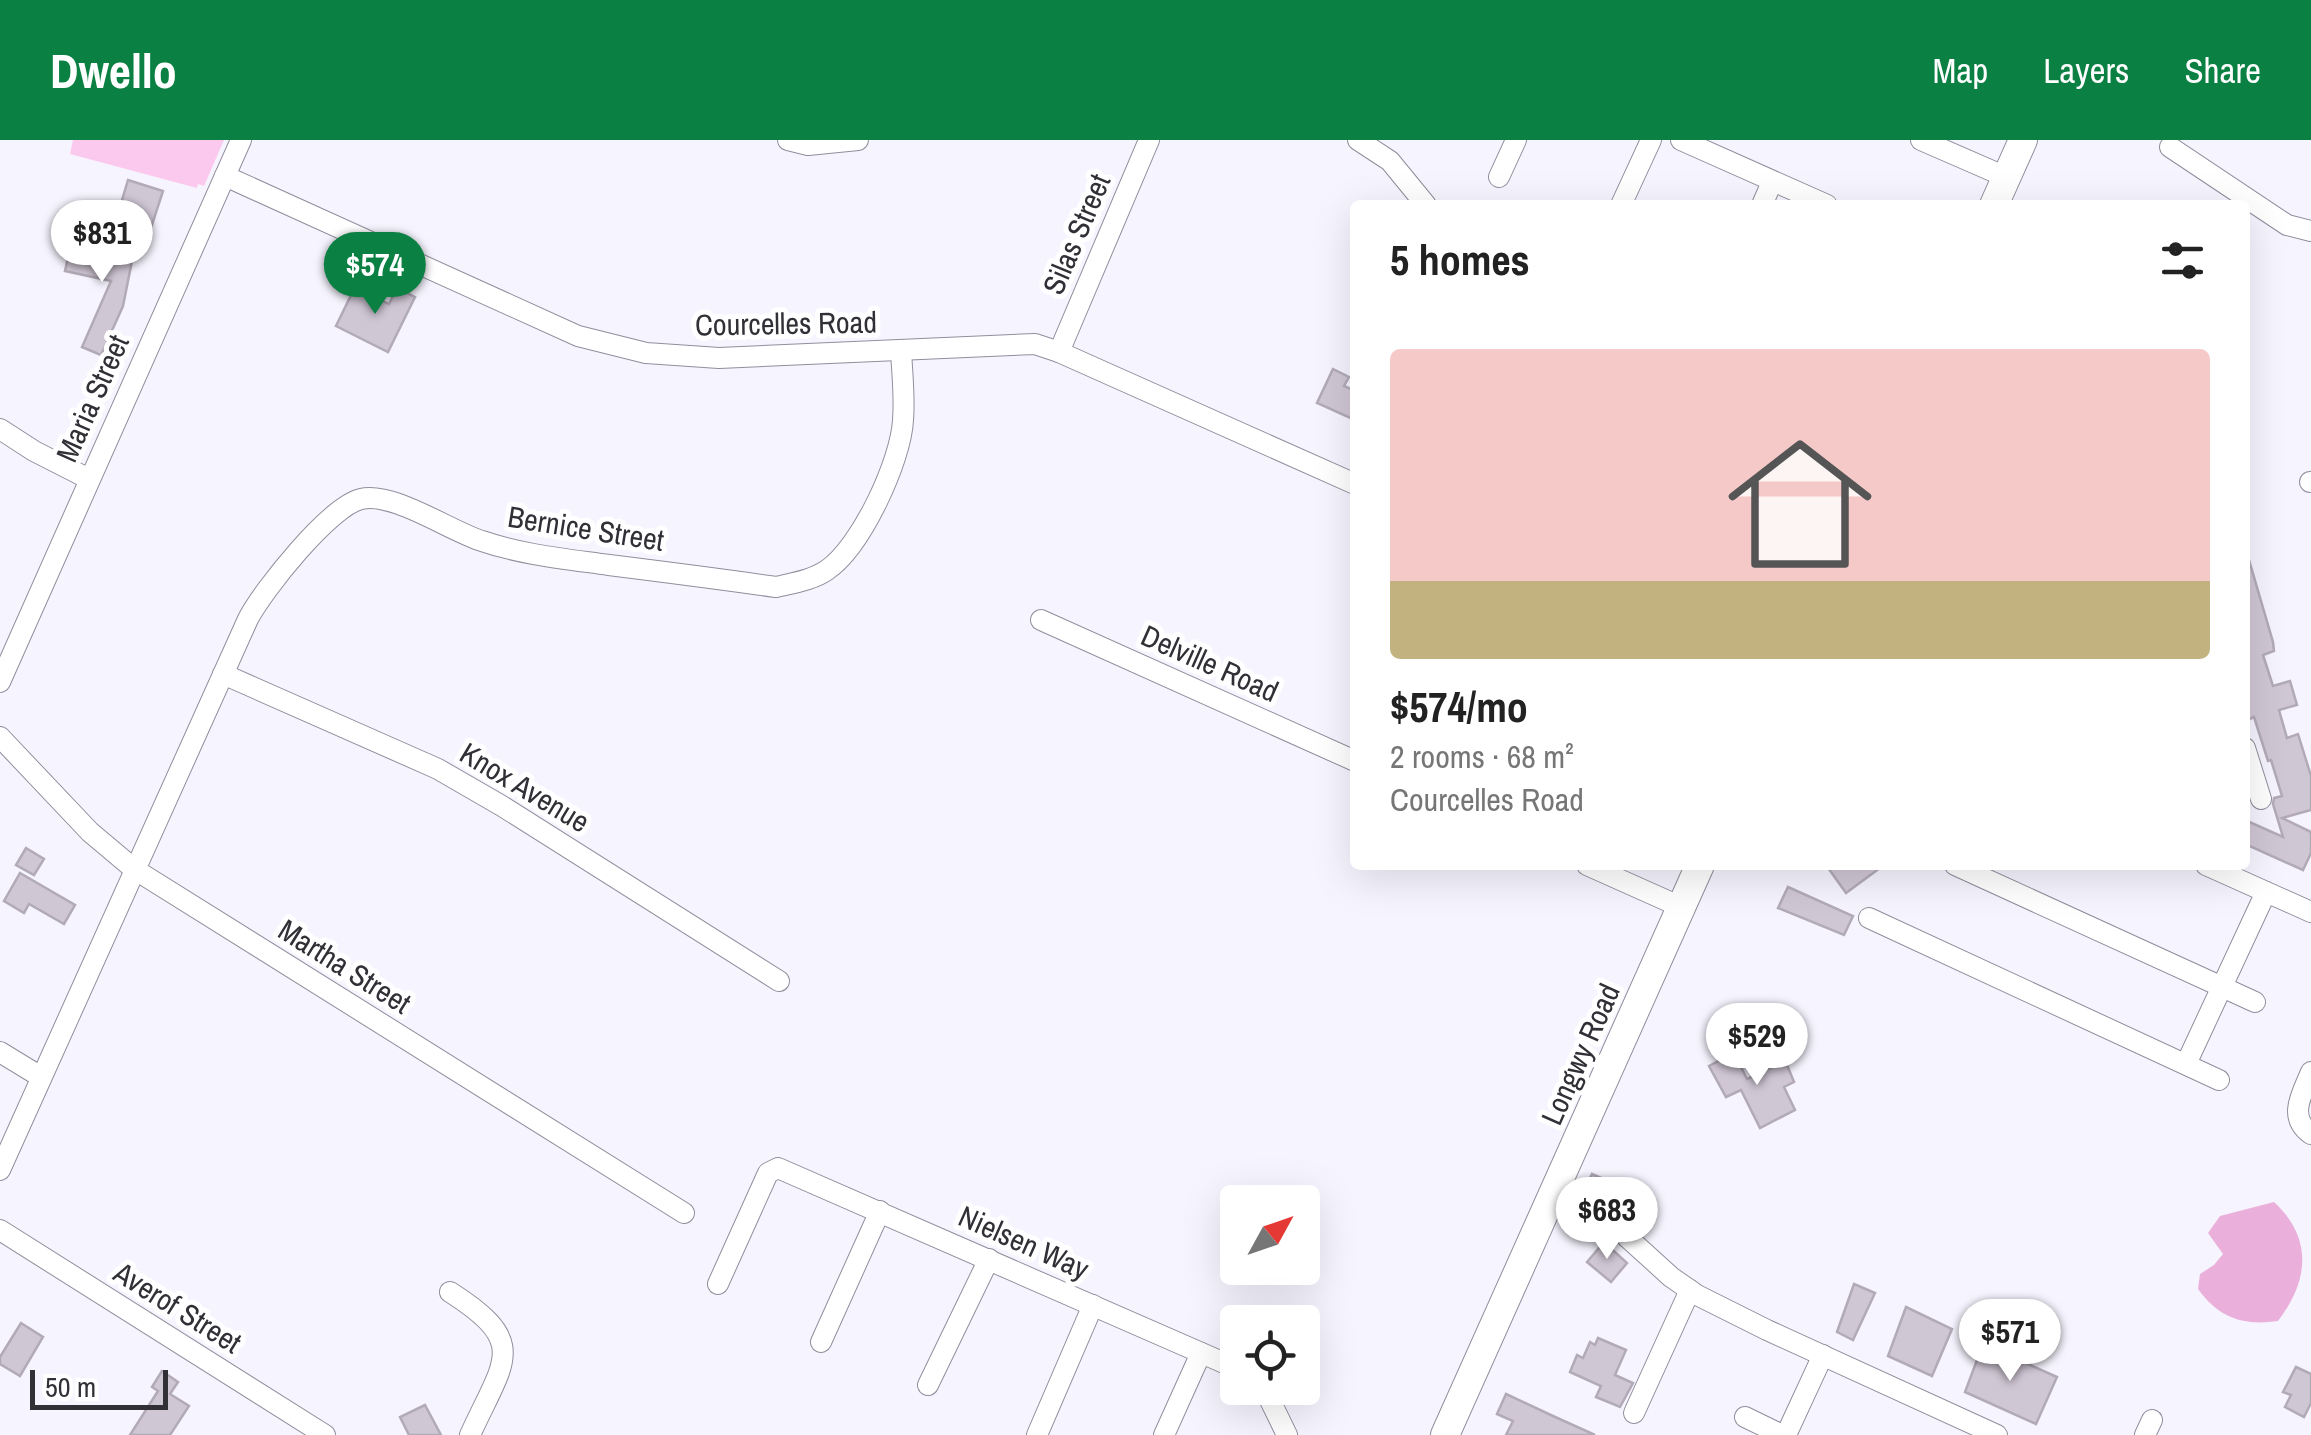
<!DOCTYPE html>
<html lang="en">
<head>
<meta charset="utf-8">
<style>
	body { margin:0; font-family:"Archivo Narrow",sans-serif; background:#f6f6f6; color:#222; height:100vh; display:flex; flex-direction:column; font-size:38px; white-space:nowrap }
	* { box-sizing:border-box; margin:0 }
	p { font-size:32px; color:#767676 }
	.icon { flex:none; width:55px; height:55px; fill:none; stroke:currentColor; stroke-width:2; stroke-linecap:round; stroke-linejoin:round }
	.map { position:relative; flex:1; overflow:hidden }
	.details { position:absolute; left:1350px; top:60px; width:900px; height:670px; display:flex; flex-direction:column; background:#fff; border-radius:10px; box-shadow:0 10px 40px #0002 }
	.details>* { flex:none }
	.needle { width:65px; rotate:50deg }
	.fabs { position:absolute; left:1220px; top:1045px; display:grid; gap:20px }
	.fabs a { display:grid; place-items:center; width:100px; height:100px; border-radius:10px; background:#fff; box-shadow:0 10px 40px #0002; font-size:50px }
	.scale { position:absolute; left:30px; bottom:25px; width:138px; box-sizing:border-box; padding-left:10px; border:5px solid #313036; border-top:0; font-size:28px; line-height:35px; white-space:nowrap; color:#313036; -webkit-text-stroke:8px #fff; paint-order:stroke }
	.price { position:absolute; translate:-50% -85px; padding:0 22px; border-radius:35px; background:#fff; color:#222; font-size:32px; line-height:65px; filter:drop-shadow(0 2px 5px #0008) }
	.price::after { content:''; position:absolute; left:50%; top:60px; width:30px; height:22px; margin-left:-15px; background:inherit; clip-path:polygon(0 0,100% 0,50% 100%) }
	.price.active { background:#0b8043; color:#fff }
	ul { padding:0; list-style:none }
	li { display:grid; align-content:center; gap:20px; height:530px; padding:0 40px }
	li span { display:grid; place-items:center; height:310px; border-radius:10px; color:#555 }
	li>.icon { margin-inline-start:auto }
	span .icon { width:180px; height:180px; fill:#fffc; stroke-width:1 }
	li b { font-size:42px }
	h2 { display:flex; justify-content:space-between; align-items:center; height:120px; padding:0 40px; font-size:42px }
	header { display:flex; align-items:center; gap:60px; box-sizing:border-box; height:140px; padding:0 50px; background:#0b8043; color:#fff }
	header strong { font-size:48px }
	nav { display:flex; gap:55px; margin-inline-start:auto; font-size:35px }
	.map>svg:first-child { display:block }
	.green { fill:#fcc9ee }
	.forest { fill:#eab0db }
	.building { fill:#d0c7d5; stroke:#b3aab8; stroke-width:2.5 }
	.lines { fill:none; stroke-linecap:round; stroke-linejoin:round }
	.minor-casing { stroke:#918e9d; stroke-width:22 }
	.tertiary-casing { stroke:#918e9d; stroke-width:30 }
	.minor { stroke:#fff; stroke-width:20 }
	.tertiary { stroke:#fff; stroke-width:28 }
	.labels { text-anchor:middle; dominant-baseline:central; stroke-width:10; stroke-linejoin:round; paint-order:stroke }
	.street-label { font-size:30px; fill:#313036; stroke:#fff }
</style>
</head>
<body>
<header>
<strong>Dwello</strong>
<nav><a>Map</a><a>Layers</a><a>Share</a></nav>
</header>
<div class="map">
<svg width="2311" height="1295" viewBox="0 0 2311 1295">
	<rect width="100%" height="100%" fill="#f6f4fe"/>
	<polygon class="green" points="73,0 224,0 204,46 198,44 197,48 70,14"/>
	<path class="forest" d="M2274 1062C2311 1096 2311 1138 2278 1181 2243 1186 2219 1178 2198 1149L2200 1134 2214 1125 2223 1114 2208 1093 2220 1076Z"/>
	<g class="building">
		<polygon points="128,40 163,51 150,91 116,80"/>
		<polygon points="72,99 134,111 123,166 101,215 82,207 111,141 65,131"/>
		<polygon points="355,147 389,164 397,148 415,157 388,212 336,186"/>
		<polygon points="1333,229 1349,237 1344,246 1355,251 1355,280 1317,263"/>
		<polygon points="2249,420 2273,502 2274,511 2263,515 2273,546 2290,541 2297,565 2279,570 2287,598 2298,594 2311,636 2311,670 2282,678 2311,692 2311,713 2303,730 2245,704 2245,680 2283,697 2273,664 2274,658 2282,656 2271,620 2268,621 2254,577 2245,581 2245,421"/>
		<polygon points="26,708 44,719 34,735 16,725"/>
		<polygon points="1826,725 1884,725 1846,753"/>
		<polygon points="20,733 75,765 64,784 29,764 24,773 4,761"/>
		<polygon points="1788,747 1853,776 1844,795 1778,768"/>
		<polygon points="1734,913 1747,939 1785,920 1794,942 1784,947 1795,970 1760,988 1741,950 1726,957 1709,926"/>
		<polygon points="1592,1034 1608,1041 1602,1056 1586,1047"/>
		<polygon points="1604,1102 1627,1123 1611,1142 1587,1122"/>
		<polygon points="1854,1144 1875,1153 1853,1200 1837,1192"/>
		<polygon points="1906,1167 1952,1189 1932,1236 1888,1216"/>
		<polygon points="21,1183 43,1197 20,1236 0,1224 0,1217"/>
		<polygon points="1598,1198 1626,1210 1615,1235 1633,1243 1620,1267 1596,1257 1601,1246 1570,1232 1577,1215 1583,1218 1590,1202 1595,1205"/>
		<polygon points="1983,1204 2057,1237 2036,1284 1965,1252"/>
		<polygon points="2296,1227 2311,1234 2311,1263 2304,1277 2285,1267 2291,1255 2283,1252"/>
		<polygon points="162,1231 178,1242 170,1254 189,1266 170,1295 130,1295 158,1251 152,1247"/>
		<polygon points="1506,1254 1553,1276 1595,1295 1506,1295 1513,1281 1497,1274"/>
		<polygon points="425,1265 441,1295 409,1295 400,1277"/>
	</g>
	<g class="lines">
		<g class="minor-casing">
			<g id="minor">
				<polyline points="788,0 808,5 858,0"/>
				<polyline points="1358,0 1390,21 1426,65"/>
				<polyline points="1681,0 1827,65"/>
				<polyline points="1921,0 2006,37"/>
				<polyline points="2170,7 2287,85 2311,91"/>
				<polyline points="225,36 578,196 646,213 719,218 1035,204 1059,212 1355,344"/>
				<polyline points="1499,37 1516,0"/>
				<polyline points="1621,65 1651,0"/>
				<polyline points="1762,65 1772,42"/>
				<polyline points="1059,212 1149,0"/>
				<polyline points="0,289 34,311 89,339"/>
				<polyline points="2310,342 2311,342"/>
				<polyline points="1041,480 1355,621"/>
				<polyline points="223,534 438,629 502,666 779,841"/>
				<polyline points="0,542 241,0"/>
				<polyline points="0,597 90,692 134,729 684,1073"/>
				<polyline points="2245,608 2261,659"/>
				<polyline points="1587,725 1681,767"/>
				<polyline points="1955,725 2255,862"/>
				<polyline points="2206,725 2311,772"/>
				<polyline points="1869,778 2219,940"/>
				<polyline points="0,912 41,937"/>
				<polyline points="2186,924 2266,752"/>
				<path d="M2311 932C2302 954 2287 977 2311 994"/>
				<path d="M0 1030 248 479C263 450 330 366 361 359 392 351 450 391 482 401 523 415 566 419 609 425 665 432 720 439 776 447 792 443 813 440 827 430 861 407 901 321 903 280 905 257 902 233 901 210"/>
				<polyline points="1557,1045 1595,1068 1671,1137 1697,1155 1767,1190 1997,1295"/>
				<polyline points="0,1090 325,1295"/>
				<polyline points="718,1144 768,1033 778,1028 1238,1229"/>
				<path d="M450 1152C530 1203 504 1220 470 1295"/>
				<polyline points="821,1202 880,1071"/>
				<polyline points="928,1245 989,1119"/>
				<polyline points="1264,1248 1287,1295"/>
				<polyline points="1634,1273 1690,1150"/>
				<polyline points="1745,1277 1782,1295"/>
				<polyline points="1037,1295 1093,1165"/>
				<polyline points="1164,1295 1201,1213"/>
				<polyline points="1786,1295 1823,1215"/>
				<polyline points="2145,1295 2152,1280"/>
			</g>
		</g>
		<g class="tertiary-casing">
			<g id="tertiary">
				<polyline points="1994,65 2023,0"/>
				<polyline points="1445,1295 1700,725"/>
			</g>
		</g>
		<use href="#minor" class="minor"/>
		<use href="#tertiary" class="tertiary"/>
	</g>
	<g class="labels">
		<g class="street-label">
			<text transform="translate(1076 94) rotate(-67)">Silas Street</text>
			<text transform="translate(786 183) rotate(-1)">Courcelles Road</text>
			<text transform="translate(92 258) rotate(-66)">Maria Street</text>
			<text transform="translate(586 388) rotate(9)">Bernice Street</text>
			<text transform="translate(1210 523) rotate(24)">Delville Road</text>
			<text transform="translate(525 647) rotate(31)">Knox Avenue</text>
			<text transform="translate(345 826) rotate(32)">Martha Street</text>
			<text transform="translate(1580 914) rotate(-66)">Longwy Road</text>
			<text transform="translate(1024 1102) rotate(24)">Nielsen Way</text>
			<text transform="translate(178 1167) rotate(32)">Averof Street</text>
		</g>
	</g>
</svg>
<div class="fabs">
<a><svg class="needle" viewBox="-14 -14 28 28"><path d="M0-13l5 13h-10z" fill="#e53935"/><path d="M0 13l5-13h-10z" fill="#767676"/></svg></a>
<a><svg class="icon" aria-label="locate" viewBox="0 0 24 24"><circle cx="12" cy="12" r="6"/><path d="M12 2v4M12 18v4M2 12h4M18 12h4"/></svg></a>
</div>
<div class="scale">50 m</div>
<b class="price" style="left:102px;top:145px">$831</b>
<b class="price active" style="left:375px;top:177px">$574</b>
<b class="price" style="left:1757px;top:948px">$529</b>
<b class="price" style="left:1607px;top:1122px">$683</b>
<b class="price" style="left:2010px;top:1244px">$571</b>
<section class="details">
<h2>5 homes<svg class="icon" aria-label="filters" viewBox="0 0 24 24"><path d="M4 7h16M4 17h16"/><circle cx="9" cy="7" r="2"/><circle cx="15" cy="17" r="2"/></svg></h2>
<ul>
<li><span style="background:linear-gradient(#f6c9c9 75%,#c2b280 0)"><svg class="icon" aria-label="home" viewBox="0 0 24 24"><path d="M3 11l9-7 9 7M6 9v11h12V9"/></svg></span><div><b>$574/mo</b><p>2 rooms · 68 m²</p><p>Courcelles Road</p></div></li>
</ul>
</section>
</div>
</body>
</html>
